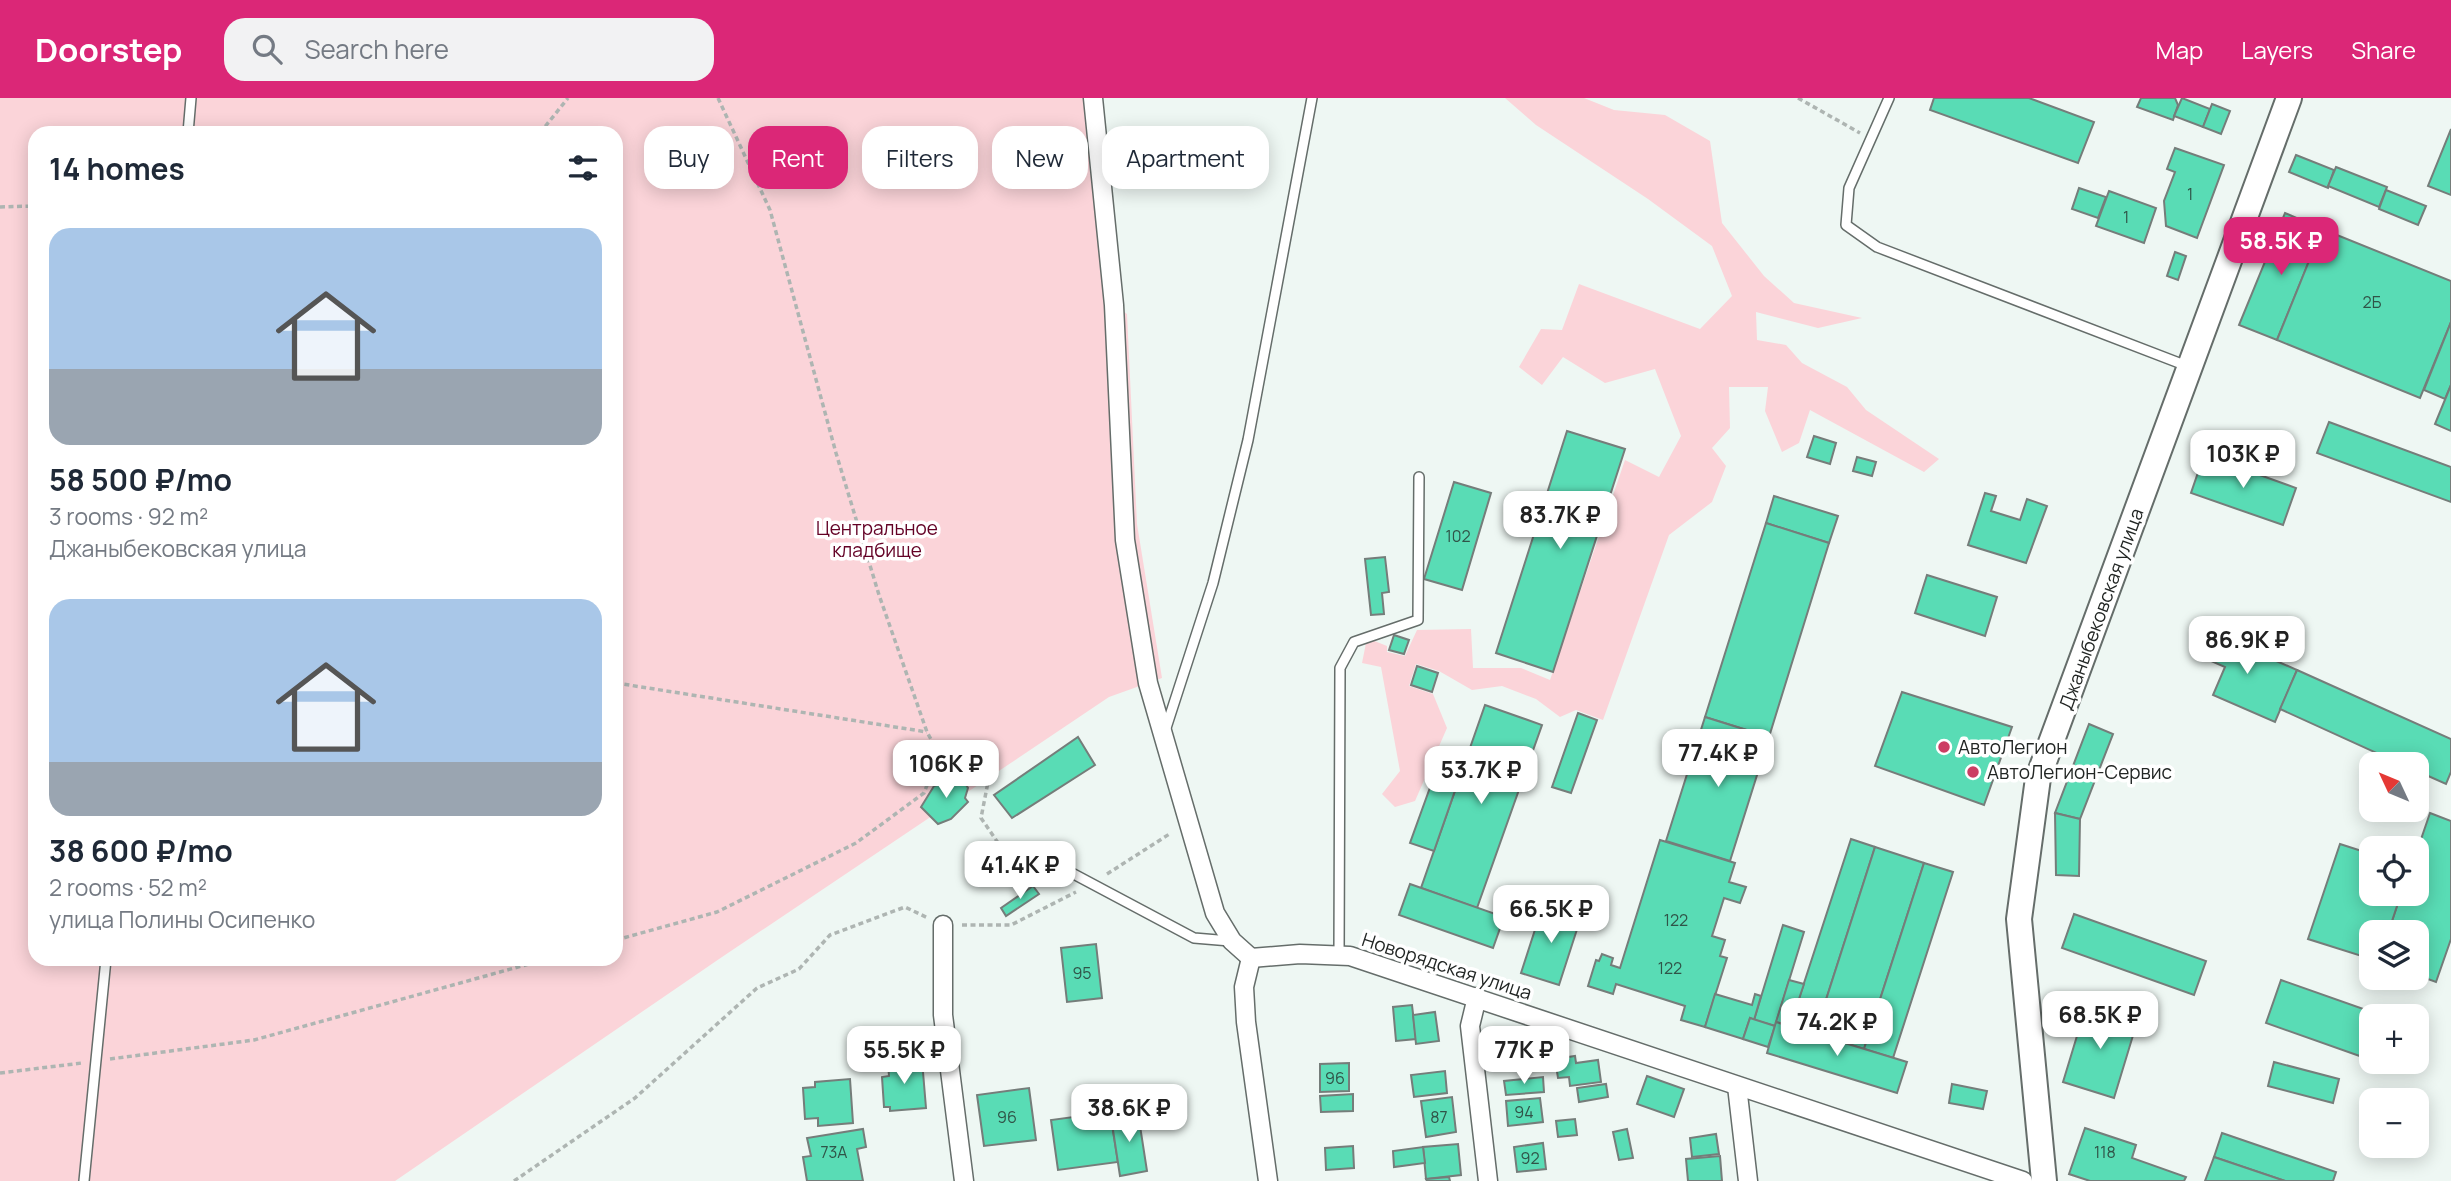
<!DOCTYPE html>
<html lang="en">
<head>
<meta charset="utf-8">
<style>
	body { margin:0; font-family:Manrope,sans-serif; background:#f2f2f3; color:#1f2937; height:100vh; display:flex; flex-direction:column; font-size:26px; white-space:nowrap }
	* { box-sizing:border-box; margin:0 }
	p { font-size:23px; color:#747a83 }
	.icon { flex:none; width:38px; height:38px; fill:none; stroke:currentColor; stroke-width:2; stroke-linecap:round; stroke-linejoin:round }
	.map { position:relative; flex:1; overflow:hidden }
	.sheet { position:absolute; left:28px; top:28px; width:595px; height:840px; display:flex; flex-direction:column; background:#fff; border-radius:21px; box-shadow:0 4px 18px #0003 }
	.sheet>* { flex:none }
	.guide { position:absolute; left:644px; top:28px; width:665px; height:63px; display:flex; gap:14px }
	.needle { width:46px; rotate:314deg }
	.controls { position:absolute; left:2359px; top:654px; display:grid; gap:14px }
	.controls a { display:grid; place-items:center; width:70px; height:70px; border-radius:14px; background:#fff; box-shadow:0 4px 18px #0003; font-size:35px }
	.price { position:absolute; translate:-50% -60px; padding:0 16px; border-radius:14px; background:#fff; color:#222; font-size:23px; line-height:46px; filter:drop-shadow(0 2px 4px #0008) }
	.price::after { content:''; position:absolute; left:50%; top:42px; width:21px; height:16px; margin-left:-10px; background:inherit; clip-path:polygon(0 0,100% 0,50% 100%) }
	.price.on { background:#db2777; color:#fff }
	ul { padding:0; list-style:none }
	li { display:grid; align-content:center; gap:14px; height:371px; padding:0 21px }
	li span { display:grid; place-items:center; height:217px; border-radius:21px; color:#555 }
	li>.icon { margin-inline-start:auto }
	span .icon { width:126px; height:126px; fill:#fffc; stroke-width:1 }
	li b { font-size:30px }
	h2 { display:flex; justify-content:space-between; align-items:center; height:84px; padding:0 21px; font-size:30px }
	.tag { padding:0 24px; border-radius:21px; background:#fff; box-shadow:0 4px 18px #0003; font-size:24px; line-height:63px }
	.tag.on { background:#db2777; color:#fff }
	header { display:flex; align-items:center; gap:42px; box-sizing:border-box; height:98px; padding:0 35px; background:#db2777; color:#fff }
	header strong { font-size:33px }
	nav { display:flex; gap:38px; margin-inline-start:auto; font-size:24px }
	.search { width:490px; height:63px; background:#f2f2f3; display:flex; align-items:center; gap:18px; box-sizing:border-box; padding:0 24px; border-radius:21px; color:#747a83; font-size:26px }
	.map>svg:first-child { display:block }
	.green { fill:#fbd4d9; fill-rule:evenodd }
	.building { fill:#59dcb5; stroke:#757d7a; stroke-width:2 }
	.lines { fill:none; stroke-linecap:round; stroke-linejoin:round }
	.lane-casing { stroke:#656d6a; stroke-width:12 }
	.street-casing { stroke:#656d6a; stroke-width:21 }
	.secondary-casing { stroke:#656d6a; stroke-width:28 }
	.path { stroke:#aeb5b2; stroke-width:3.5; stroke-dasharray:5 3.5; stroke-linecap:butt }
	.lane { stroke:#fff; stroke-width:9 }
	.street { stroke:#fff; stroke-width:18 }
	.secondary { stroke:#fff; stroke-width:24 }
	.poi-dot { fill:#cc3d63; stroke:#fff; stroke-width:2.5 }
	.labels { text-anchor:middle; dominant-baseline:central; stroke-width:7; stroke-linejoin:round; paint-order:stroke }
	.number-label { font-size:16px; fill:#305448 }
	.park-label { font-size:19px; fill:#630125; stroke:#fff }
	.street-label { font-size:19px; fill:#222624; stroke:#fff }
	.poi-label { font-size:19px; fill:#222624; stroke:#fff; text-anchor:start }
</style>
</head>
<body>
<header>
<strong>Doorstep</strong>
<div class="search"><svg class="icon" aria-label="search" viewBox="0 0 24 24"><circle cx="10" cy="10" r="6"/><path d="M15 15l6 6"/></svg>Search here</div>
<nav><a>Map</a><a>Layers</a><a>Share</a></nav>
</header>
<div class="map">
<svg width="2451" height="1083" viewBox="0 0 2451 1083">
	<rect width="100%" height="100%" fill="#eef7f3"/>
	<g class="green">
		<path d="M0 0H1085L1104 199 1127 216 1137 426 1162 580 1109 599 722 859 395 1083H0ZM35 35H616V861H35Z"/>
		<polygon points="1505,0 1584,0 1614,12 1665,17 1710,43 1722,125 1764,178 1794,205 1862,220 1818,230 1756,214 1757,242 1786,247 1802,265 1847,289 1866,312 1939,361 1924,374 1810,312 1799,345 1782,354 1765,313 1768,289 1729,289 1730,330 1712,350 1726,368 1712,404 1669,437 1603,622 1576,612 1560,619 1536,601 1502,588 1472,592 1439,573 1416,566 1409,588 1433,596 1447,630 1415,703 1395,709 1382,696 1400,673 1381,569 1362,565 1367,540 1387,548 1387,554 1405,558 1417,532 1471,531 1473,570 1521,570 1550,582 1625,362 1659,379 1681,338 1655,271 1605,285 1563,259 1542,287 1519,269 1541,231 1562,232 1579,186 1700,231 1732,198 1712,148 1648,101 1536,27"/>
	</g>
	<g class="building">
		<polygon points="1934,0 2029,0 2094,24 2078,65 1930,12"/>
		<polygon points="2141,0 2175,0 2178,7 2173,22 2137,9"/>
		<polygon points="2182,0 2210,11 2203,29 2174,18"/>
		<polygon points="2212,6 2230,13 2221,36 2203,29"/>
		<polygon points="2451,31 2451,97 2428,88"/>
		<polygon points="2175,50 2224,67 2197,140 2166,128 2164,103 2175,74 2167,71"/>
		<polygon points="2296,57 2334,72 2328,90 2289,74"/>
		<polygon points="2336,69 2387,89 2379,109 2328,88"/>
		<polygon points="2079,90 2106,99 2098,120 2072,111"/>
		<polygon points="2386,92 2426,108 2418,127 2379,111"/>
		<polygon points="2109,93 2156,110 2144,145 2096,128"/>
		<polygon points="2285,115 2322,131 2277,242 2239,227"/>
		<polygon points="2322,131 2451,183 2451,224 2420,300 2277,242"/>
		<polygon points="2175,154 2186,158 2178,182 2167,178"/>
		<polygon points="2451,224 2451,287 2445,301 2424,292"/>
		<polygon points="2451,287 2451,333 2435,326"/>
		<polygon points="2329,324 2451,369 2451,404 2317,355"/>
		<polygon points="1567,333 1625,351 1553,574 1496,555"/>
		<polygon points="1814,338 1836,345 1830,366 1807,359"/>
		<polygon points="2204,357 2296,390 2283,427 2191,395"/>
		<polygon points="1857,359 1876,364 1872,378 1853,373"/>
		<polygon points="1454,384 1491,395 1462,492 1424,481"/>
		<polygon points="1985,395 1996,398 1991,413 2020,422 2027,401 2047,408 2026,465 1968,447"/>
		<polygon points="1774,398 1838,418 1829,445 1766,425"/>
		<polygon points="1766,425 1829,445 1769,639 1705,619"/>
		<polygon points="1385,459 1389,494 1382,495 1384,516 1371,517 1365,461"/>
		<polygon points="1927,477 1997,499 1985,538 1915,515"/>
		<polygon points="2203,531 2297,572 2275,624 2213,597 2225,569 2193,555"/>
		<polygon points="1394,537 1409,542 1404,556 1389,552"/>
		<polygon points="1417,568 1438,575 1432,594 1411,587"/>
		<polygon points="2297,572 2451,641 2451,674 2446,686 2417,673 2417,667 2403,667 2280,611"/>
		<polygon points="1902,594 2012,629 1984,707 1875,668"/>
		<polygon points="1485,607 1542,627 1477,810 1421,790"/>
		<polygon points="1578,615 1597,622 1571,695 1552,689"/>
		<polygon points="1705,619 1769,639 1730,763 1666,743"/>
		<polygon points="2089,626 2113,636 2080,721 2055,715"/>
		<polygon points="1078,639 1095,667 1012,720 994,697"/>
		<polygon points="1436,673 1459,681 1434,753 1410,745"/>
		<polygon points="955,681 963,682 968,690 965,700 968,704 951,721 938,726 921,709 934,688"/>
		<polygon points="2055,715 2080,721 2079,778 2056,777"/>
		<polygon points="2430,715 2451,723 2451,841 2436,884 2417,877 2417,835 2388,835 2401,796 2417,796 2417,753"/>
		<polygon points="1851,741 1875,749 1815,936 1790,928"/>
		<polygon points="1660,742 1735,765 1729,784 1746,789 1740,805 1724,800 1712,838 1725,842 1720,858 1727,860 1705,929 1681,922 1685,908 1616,886 1613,896 1588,888 1596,862 1599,863 1602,856 1613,860 1611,867 1620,870"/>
		<polygon points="2340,746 2371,756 2371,796 2401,796 2388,835 2371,835 2371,861 2308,841"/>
		<polygon points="1875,749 1924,765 1864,951 1815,936"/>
		<polygon points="1924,765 1953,774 1893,960 1864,951"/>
		<polygon points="1410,786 1504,819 1493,850 1399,817"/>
		<polygon points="1033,788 1039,796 1006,818 1001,810"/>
		<polygon points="1543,807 1581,819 1559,887 1521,875"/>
		<polygon points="2074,816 2206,863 2194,897 2062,850"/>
		<polygon points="1783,827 1804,834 1775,928 1754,922"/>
		<polygon points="1096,846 1102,900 1067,904 1061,850"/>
		<polygon points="1789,882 1804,886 1790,928 1776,924"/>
		<polygon points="2281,882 2386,919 2371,919 2371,962 2266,925"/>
		<polygon points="1715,896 1752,907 1755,896 1761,898 1754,922 1750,920 1743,941 1705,929"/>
		<polygon points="2087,905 2138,921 2114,1000 2063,984"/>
		<polygon points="1412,907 1416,941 1396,943 1393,909"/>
		<polygon points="1435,914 1439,943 1416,946 1413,917"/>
		<polygon points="1750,920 1775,928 1768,949 1743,941"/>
		<polygon points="1776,924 1907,964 1897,995 1767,955"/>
		<polygon points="1575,958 1576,965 1598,962 1601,984 1570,988 1569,979 1558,980 1555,961"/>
		<polygon points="922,962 926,1010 890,1013 890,1009 884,1009 882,979 889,978 888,965"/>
		<polygon points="2274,964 2339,981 2333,1005 2268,988"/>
		<polygon points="1349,965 1349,993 1320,994 1320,966"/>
		<polygon points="1445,973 1447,995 1414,999 1411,977"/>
		<polygon points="1647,978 1684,991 1674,1019 1637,1006"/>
		<polygon points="1543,979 1544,994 1506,997 1504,983"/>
		<polygon points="850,981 853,1025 818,1028 818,1020 805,1021 803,990 815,989 815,984"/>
		<polygon points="1606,986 1608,999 1579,1004 1577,990"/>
		<polygon points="1952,986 1987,993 1983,1011 1949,1005"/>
		<polygon points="1029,990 1036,1042 984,1048 977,997"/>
		<polygon points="1353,996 1353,1013 1321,1014 1320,998"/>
		<polygon points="1452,999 1456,1034 1426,1039 1421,1003"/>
		<polygon points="1540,1000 1543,1024 1508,1028 1506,1003"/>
		<polygon points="1110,1014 1118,1064 1058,1072 1051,1022"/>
		<polygon points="1138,1015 1147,1073 1120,1078 1111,1019"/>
		<polygon points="1575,1021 1577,1037 1558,1039 1556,1023"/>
		<polygon points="2085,1030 2136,1047 2132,1060 2186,1079 2184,1083 2090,1083 2069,1076"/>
		<polygon points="863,1031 866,1049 857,1051 863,1083 807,1083 803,1059 811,1058 807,1040"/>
		<polygon points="1627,1031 1633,1060 1619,1062 1613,1034"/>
		<polygon points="2222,1035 2336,1074 2333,1083 2285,1083 2214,1059"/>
		<polygon points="1716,1036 1719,1056 1692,1059 1690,1040"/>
		<polygon points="1543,1045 1546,1071 1517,1074 1514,1049"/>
		<polygon points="1458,1046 1461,1077 1426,1081 1423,1049"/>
		<polygon points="1353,1048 1354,1070 1326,1072 1325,1050"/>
		<polygon points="1423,1049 1425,1065 1394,1069 1393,1053"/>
		<polygon points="1720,1058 1722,1083 1688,1083 1686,1061"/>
		<polygon points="2214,1059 2285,1083 2205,1083"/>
		<polygon points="1449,1079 1450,1083 1427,1083 1426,1081"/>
	</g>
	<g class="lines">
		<g class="lane-casing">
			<g id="lane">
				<polyline points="1889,0 1849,90 1846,127 1877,149 2187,268"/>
				<polyline points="188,35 191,0"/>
				<polyline points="1165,633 1213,485 1248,342 1312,0"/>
				<polyline points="1012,766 1068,773 1194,840 1230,843"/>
				<polyline points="1339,858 1340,570 1354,544 1418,522 1419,379"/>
				<polyline points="84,1083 106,861"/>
			</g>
		</g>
		<g class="street-casing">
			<g id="street">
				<polyline points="1093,0 1114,207 1125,442 1148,585 1215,815 1232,843 1251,860"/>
				<polyline points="943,827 943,917 964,1083"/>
				<polyline points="1251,860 1300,856 1350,858 2023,1083"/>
				<polyline points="1251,860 1244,889 1246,924 1268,1083"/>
				<polyline points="1477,899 1470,928 1488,1083"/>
				<polyline points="1737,988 1748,1083"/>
			</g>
		</g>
		<g class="secondary-casing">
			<polyline id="secondary" points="2044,1083 2019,821 2038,680 2289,0"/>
		</g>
		<g class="path">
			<polyline points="718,0 770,112 836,355 879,497 927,634 939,656 989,679 981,720 1005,755"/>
			<polyline points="1798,0 1860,35"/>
			<polyline points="540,35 568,0"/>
			<polyline points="0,109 35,108"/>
			<polyline points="616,585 927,634"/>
			<polyline points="1107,776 1171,735"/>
			<polyline points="962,827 1011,827 1076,794"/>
			<polyline points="616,842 717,814 856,745 924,695 939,656"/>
			<polyline points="110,961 254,942 547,861"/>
			<polyline points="0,975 82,965"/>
			<polyline points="514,1083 635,1000 757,890 799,871 830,837 905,809 928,820"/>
		</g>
		<use href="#lane" class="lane"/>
		<use href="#street" class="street"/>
		<use href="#secondary" class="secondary"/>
	</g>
	<g class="poi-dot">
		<circle cx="1944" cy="649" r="7"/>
		<circle cx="1973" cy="674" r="7"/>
	</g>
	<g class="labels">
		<g class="number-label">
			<text x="2190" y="96">1</text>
			<text x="2126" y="119">1</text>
			<text x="2372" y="204">2Б</text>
			<text x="1458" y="438">102</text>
			<text x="1676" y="822">122</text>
			<text x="1670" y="870">122</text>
			<text x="1082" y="875">95</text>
			<text x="1335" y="980">96</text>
			<text x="1524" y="1014">94</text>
			<text x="1007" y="1019">96</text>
			<text x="1439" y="1019">87</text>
			<text x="834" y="1054">73А</text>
			<text x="2105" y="1054">118</text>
			<text x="1530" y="1060">92</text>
		</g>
		<g class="park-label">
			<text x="877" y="430">Центральное<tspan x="877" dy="22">кладбище</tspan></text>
		</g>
		<g class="street-label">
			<text transform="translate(2101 511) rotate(-70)">Джаныбековская улица</text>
			<text transform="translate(1447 868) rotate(18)">Новорядская улица</text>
		</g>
		<g class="poi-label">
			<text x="1958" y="649">АвтоЛегион</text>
			<text x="1987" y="674">АвтоЛегион-Сервис</text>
		</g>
	</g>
</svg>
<div class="controls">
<a><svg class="needle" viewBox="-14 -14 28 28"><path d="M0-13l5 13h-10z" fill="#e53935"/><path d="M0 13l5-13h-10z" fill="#747a83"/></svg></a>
<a><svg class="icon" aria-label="locate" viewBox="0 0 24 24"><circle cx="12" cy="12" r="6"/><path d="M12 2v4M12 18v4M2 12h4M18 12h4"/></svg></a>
<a><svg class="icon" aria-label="layers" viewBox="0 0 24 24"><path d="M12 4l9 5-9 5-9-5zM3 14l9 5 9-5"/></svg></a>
<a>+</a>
<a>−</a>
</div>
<b class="price on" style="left:2281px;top:179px">58.5K ₽</b>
<b class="price" style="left:2243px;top:392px">103K ₽</b>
<b class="price" style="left:1560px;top:453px">83.7K ₽</b>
<b class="price" style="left:2247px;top:578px">86.9K ₽</b>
<b class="price" style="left:1718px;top:691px">77.4K ₽</b>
<b class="price" style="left:946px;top:702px">106K ₽</b>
<b class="price" style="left:1481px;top:708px">53.7K ₽</b>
<b class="price" style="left:1020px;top:803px">41.4K ₽</b>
<b class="price" style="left:1551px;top:847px">66.5K ₽</b>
<b class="price" style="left:2100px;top:953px">68.5K ₽</b>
<b class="price" style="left:1837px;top:960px">74.2K ₽</b>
<b class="price" style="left:904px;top:988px">55.5K ₽</b>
<b class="price" style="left:1524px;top:988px">77K ₽</b>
<b class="price" style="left:1129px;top:1046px">38.6K ₽</b>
<div class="guide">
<a class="tag">Buy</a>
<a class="tag on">Rent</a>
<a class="tag">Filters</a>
<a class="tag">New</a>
<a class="tag">Apartment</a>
</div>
<section class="sheet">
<h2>14 homes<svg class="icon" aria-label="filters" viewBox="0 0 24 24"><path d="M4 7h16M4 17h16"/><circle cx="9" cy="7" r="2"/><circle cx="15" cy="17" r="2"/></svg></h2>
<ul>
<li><span style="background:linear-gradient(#a9c7e8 65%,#9aa5b1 0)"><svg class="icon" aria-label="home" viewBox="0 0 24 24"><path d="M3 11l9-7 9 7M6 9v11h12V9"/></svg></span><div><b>58 500 ₽/mo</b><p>3 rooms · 92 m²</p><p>Джаныбековская улица</p></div></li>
<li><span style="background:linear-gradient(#a9c7e8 75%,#9aa5b1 0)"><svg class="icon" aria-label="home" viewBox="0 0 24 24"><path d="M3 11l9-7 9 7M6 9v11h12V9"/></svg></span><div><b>38 600 ₽/mo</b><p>2 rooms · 52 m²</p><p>улица Полины Осипенко</p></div></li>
</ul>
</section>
</div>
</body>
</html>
